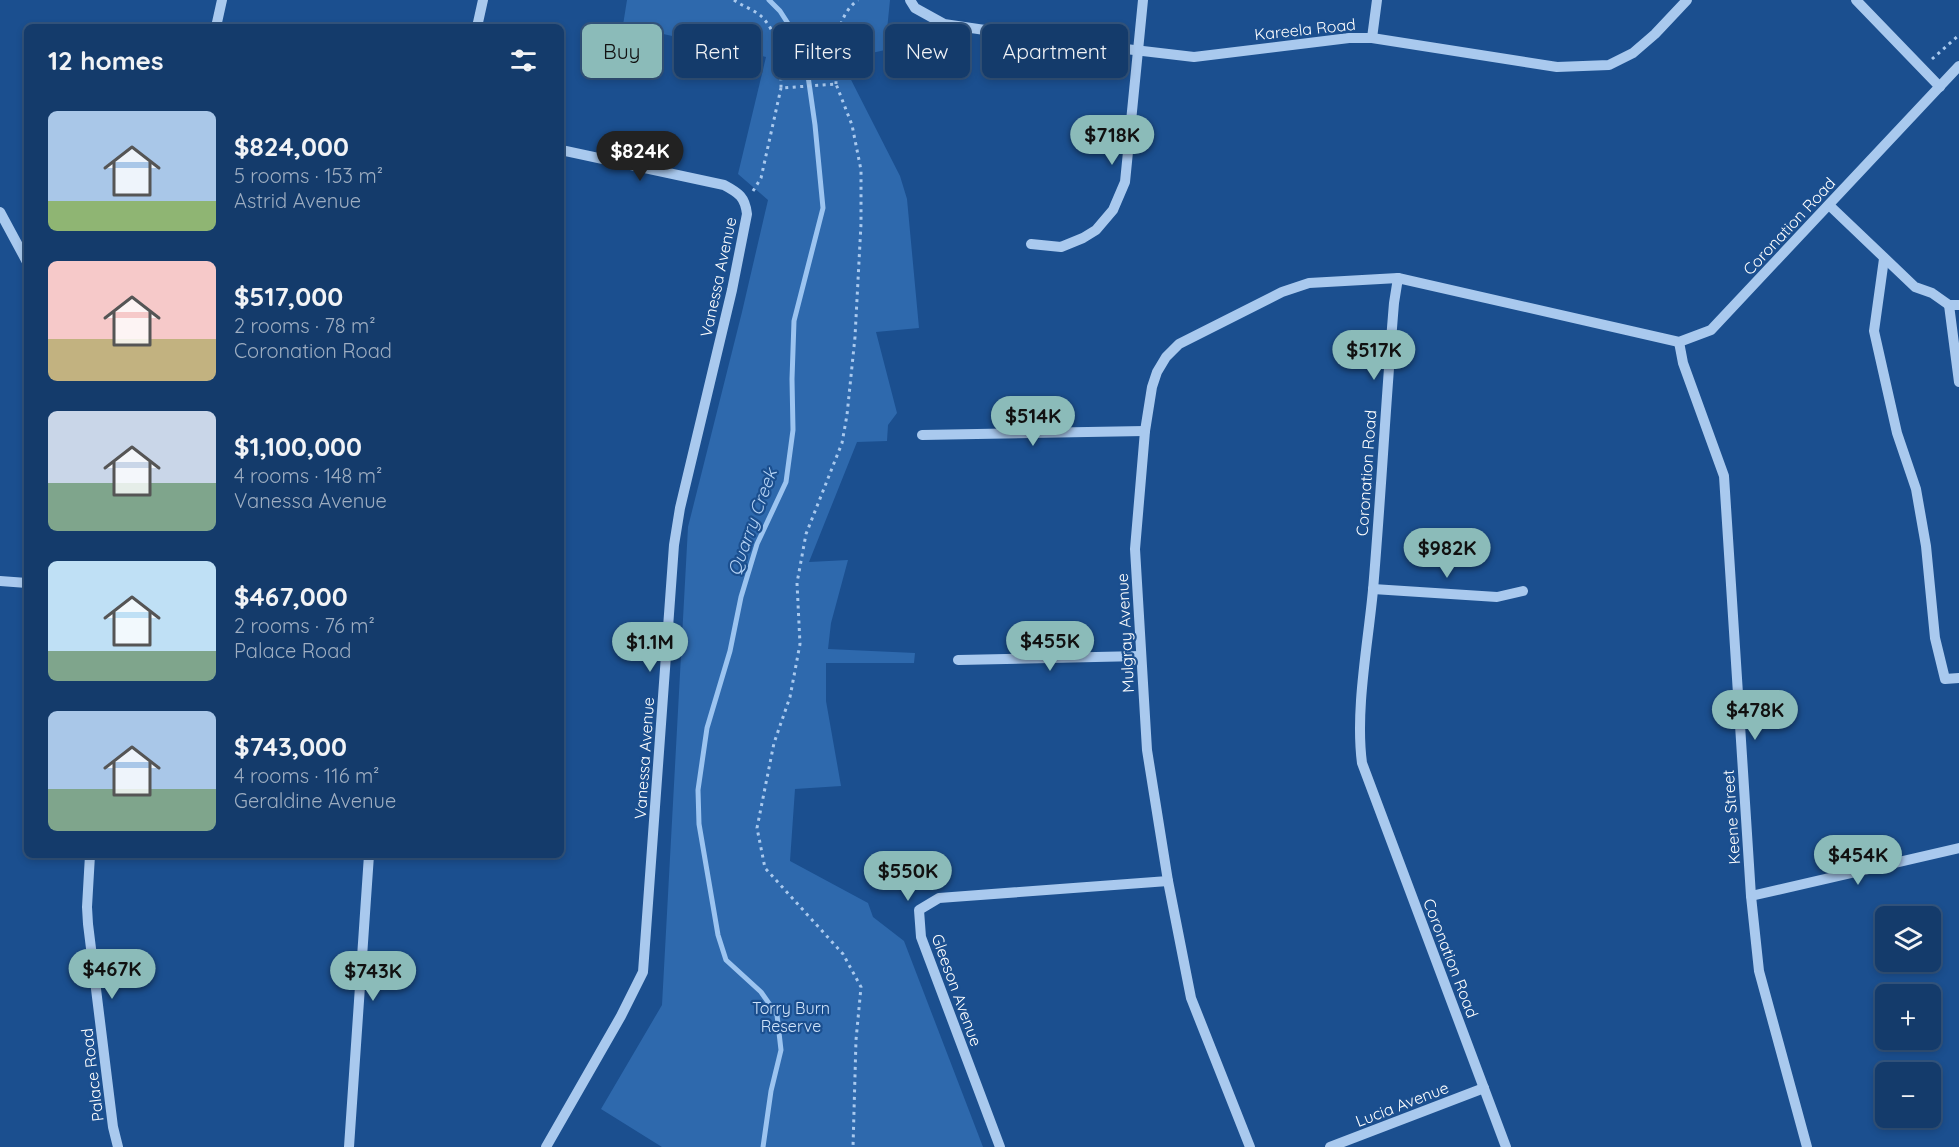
<!DOCTYPE html>
<html lang="en">
<head>
<meta charset="utf-8">
<style>
	body { margin:0; font-family:Quicksand,sans-serif; background:#214673; color:#f1f3f6; height:100vh; display:flex; flex-direction:column; font-size:22px; white-space:nowrap }
	* { box-sizing:border-box; margin:0 }
	p { font-size:20px; color:#9dadc1 }
	.icon { flex:none; width:33px; height:33px; fill:none; stroke:currentColor; stroke-width:2; stroke-linecap:round; stroke-linejoin:round }
	.map { position:relative; flex:1; overflow:hidden }
	.drawer { position:absolute; left:24px; top:24px; width:540px; height:834px; display:flex; flex-direction:column; background:#143b6b; border-radius:9px; box-shadow:0 3px 9px #0003,0 0 0 2px #33557e }
	.drawer>* { flex:none }
	.guide { position:absolute; left:582px; top:24px; width:570px; height:54px; display:flex; gap:12px }
	.controls { position:absolute; left:1875px; top:906px; display:grid; gap:12px }
	.controls a { display:grid; place-items:center; width:66px; height:66px; border-radius:9px; background:#143b6b; box-shadow:0 3px 9px #0003,0 0 0 2px #33557e; font-size:30px }
	.price { position:absolute; translate:-50% -51px; padding:0 14px; border-radius:21px; background:#8bbbb9; color:#111; font-size:20px; line-height:39px; filter:drop-shadow(0 2px 3px #0008) }
	.price::after { content:''; position:absolute; left:50%; top:36px; width:18px; height:14px; margin-left:-9px; background:inherit; clip-path:polygon(0 0,100% 0,50% 100%) }
	.price.active { background:#222; color:#fff }
	ul { padding:0; list-style:none }
	li { display:flex; align-items:center; gap:18px; height:150px; padding:0 24px }
	li span { display:grid; place-items:center; flex:none; width:168px; height:120px; border-radius:9px; color:#555 }
	li>.icon { margin-inline-start:auto }
	span .icon { width:72px; height:72px; fill:#fffc; stroke-width:1 }
	li b { font-size:26px }
	h2 { display:flex; justify-content:space-between; align-items:center; height:72px; padding:0 24px; font-size:26px }
	.tag { padding:0 21px; border-radius:9px; background:#143b6b; box-shadow:0 3px 9px #0003,0 0 0 2px #33557e; font-size:21px; line-height:54px }
	.tag.active { background:#8bbbb9; color:#111 }
	.map>svg:first-child { display:block }
	.green { fill:#2e69ad }
	.lines { fill:none; stroke-linecap:round; stroke-linejoin:round }
	.stream { stroke:#9cc4f0; stroke-width:5 }
	.path { stroke:#a9c9ee; stroke-width:3; stroke-dasharray:3 4.5; stroke-linecap:butt }
	.minor { stroke:#a9c9ee; stroke-width:10 }
	.labels { text-anchor:middle; dominant-baseline:central; stroke-width:4.5; stroke-linejoin:round; paint-order:stroke }
	.street-label { font-size:16px; fill:#fff; stroke:#1b4f8f }
	.park-label { font-size:16px; fill:#cfe3fa; stroke:#1b4f8f }
	.water-label { font-size:18px; font-style:italic; fill:#b5d3f5; stroke:#1b4f8f }
</style>
</head>
<body>
<div class="map">
<svg width="1959" height="1147" viewBox="0 0 1959 1147">
	<rect width="100%" height="100%" fill="#1b4f8f"/>
	<polygon class="green" points="627,0 890,0 885,50 863,55 844,66 900,176 907,199 919,328 876,332 897,413 888,425 887,441 857,442 809,562 848,560 831,623 828,649 915,653 914,663 826,663 826,701 841,786 795,789 790,861 868,903 873,917 904,941 983,1147 662,1147 601,1109 662,1005 688,527 742,312 768,200 738,174 766,57 623,25"/>
	<g class="lines">
		<polyline class="stream" points="763,1147 771,1091 781,1050 777,1015 761,992 726,960 718,935 699,824 698,790 707,728 730,651 741,597 757,544 786,482 793,430 792,379 794,321 823,208 815,125 808,76 796,36 780,11 769,0"/>
		<g class="path">
			<path d="M734 0C742 6 755 10 762 17 780 35 781 64 781 88L836 84 852 125 861 170V224L855 337 847 415 842 443 806 534 797 583 800 644 790 697 774 743 757 828 765 868 843 954 861 987 856 1040 853 1147"/>
			<polyline points="1932,59 1959,35"/>
			<path d="M836 84C836 56 833 18 858 0"/>
			<polyline points="753,191 761,178 781,88"/>
		</g>
		<g class="minor">
			<polyline points="910,0 915,8 944,24 1066,42 1194,57 1349,38 1372,38 1557,67 1609,65 1633,53 1655,34 1687,0"/>
			<polyline points="1856,0 1940,87"/>
			<polyline points="216,27 222,0"/>
			<polyline points="477,27 483,0"/>
			<polyline points="1372,38 1377,0"/>
			<polyline points="1829,205 1915,287 1932,293 1949,305 1959,305"/>
			<polyline points="0,212 27,262"/>
			<polyline points="1031,244 1061,247 1083,238 1096,230 1113,210 1125,182 1143,0"/>
			<polyline points="1884,259 1874,331 1897,433 1916,489 1926,546 1935,638 1945,679 1959,678"/>
			<polyline points="1949,305 1959,382"/>
			<polyline points="1679,342 1683,363 1724,476 1751,896 1759,971 1807,1147"/>
			<polyline points="922,435 1145,431"/>
			<polyline points="0,581 27,583"/>
			<polyline points="1373,589 1497,597 1523,591"/>
			<polyline points="958,660 1141,656"/>
			<polyline points="90,855 87,907 88,924 113,1127 118,1147"/>
			<polyline points="1751,896 1959,848"/>
			<polyline points="349,1147 369,855"/>
			<path d="M546 1147 621 1016 643 972 674 545 680 508 732 290 747 214C745 197 739 193 724 185L561 150"/>
			<polyline points="1000,1147 921,937 919,910 939,898 1168,881"/>
			<polyline points="1250,1147 1191,998 1168,881 1147,750 1135,549 1145,431 1152,387 1157,372 1166,357 1179,344 1282,292 1309,283 1398,278"/>
			<polyline points="1330,1147 1484,1088"/>
			<path d="M1506 1147 1362 763C1355 710 1368 644 1373 590 1381 495 1386 399 1394 303L1398 278 1679 342 1711 330 1959 66"/>
		</g>
	</g>
	<g class="labels">
		<g class="street-label">
			<text transform="translate(1305 29) rotate(-6)">Kareela Road</text>
			<text transform="translate(1789 226) rotate(-47)">Coronation Road</text>
			<text transform="translate(718 277) rotate(-78)">Vanessa Avenue</text>
			<text transform="translate(1366 473) rotate(-86)">Coronation Road</text>
			<text transform="translate(1125 633) rotate(-93)">Mulgray Avenue</text>
			<text transform="translate(644 758) rotate(-86)">Vanessa Avenue</text>
			<text transform="translate(1731 817) rotate(-94)">Keene Street</text>
			<text transform="translate(1451 958) rotate(69)">Coronation Road</text>
			<text transform="translate(957 990) rotate(70)">Gleeson Avenue</text>
			<text transform="translate(92 1075) rotate(-97)">Palace Road</text>
			<text transform="translate(1402 1104) rotate(-21)">Lucia Avenue</text>
		</g>
		<g class="park-label">
			<text x="791" y="1008">Torry Burn<tspan x="791" dy="18">Reserve</tspan></text>
		</g>
		<g class="water-label">
			<text transform="translate(752 522) rotate(-70)">Quarry Creek</text>
		</g>
	</g>
</svg>
<div class="controls">
<a><svg class="icon" aria-label="layers" viewBox="0 0 24 24"><path d="M12 4l9 5-9 5-9-5zM3 14l9 5 9-5"/></svg></a>
<a>+</a>
<a>−</a>
</div>
<b class="price" style="left:1112px;top:166px">$718K</b>
<b class="price active" style="left:640px;top:182px">$824K</b>
<b class="price" style="left:1374px;top:381px">$517K</b>
<b class="price" style="left:1033px;top:447px">$514K</b>
<b class="price" style="left:1447px;top:579px">$982K</b>
<b class="price" style="left:1050px;top:672px">$455K</b>
<b class="price" style="left:650px;top:673px">$1.1M</b>
<b class="price" style="left:1755px;top:741px">$478K</b>
<b class="price" style="left:1858px;top:886px">$454K</b>
<b class="price" style="left:908px;top:902px">$550K</b>
<b class="price" style="left:112px;top:1000px">$467K</b>
<b class="price" style="left:373px;top:1002px">$743K</b>
<div class="guide">
<a class="tag active">Buy</a>
<a class="tag">Rent</a>
<a class="tag">Filters</a>
<a class="tag">New</a>
<a class="tag">Apartment</a>
</div>
<section class="drawer">
<h2>12 homes<svg class="icon" aria-label="filters" viewBox="0 0 24 24"><path d="M4 7h16M4 17h16"/><circle cx="9" cy="7" r="2"/><circle cx="15" cy="17" r="2"/></svg></h2>
<ul>
<li><span style="background:linear-gradient(#a9c7e8 75%,#8fb573 0)"><svg class="icon" aria-label="home" viewBox="0 0 24 24"><path d="M3 11l9-7 9 7M6 9v11h12V9"/></svg></span><div><b>$824,000</b><p>5 rooms · 153 m²</p><p>Astrid Avenue</p></div></li>
<li><span style="background:linear-gradient(#f6c9c9 65%,#c2b280 0)"><svg class="icon" aria-label="home" viewBox="0 0 24 24"><path d="M3 11l9-7 9 7M6 9v11h12V9"/></svg></span><div><b>$517,000</b><p>2 rooms · 78 m²</p><p>Coronation Road</p></div></li>
<li><span style="background:linear-gradient(#c9d6e8 60%,#7fa58c 0)"><svg class="icon" aria-label="home" viewBox="0 0 24 24"><path d="M3 11l9-7 9 7M6 9v11h12V9"/></svg></span><div><b>$1,100,000</b><p>4 rooms · 148 m²</p><p>Vanessa Avenue</p></div></li>
<li><span style="background:linear-gradient(#bfe0f5 75%,#7fa58c 0)"><svg class="icon" aria-label="home" viewBox="0 0 24 24"><path d="M3 11l9-7 9 7M6 9v11h12V9"/></svg></span><div><b>$467,000</b><p>2 rooms · 76 m²</p><p>Palace Road</p></div></li>
<li><span style="background:linear-gradient(#a9c7e8 65%,#7fa58c 0)"><svg class="icon" aria-label="home" viewBox="0 0 24 24"><path d="M3 11l9-7 9 7M6 9v11h12V9"/></svg></span><div><b>$743,000</b><p>4 rooms · 116 m²</p><p>Geraldine Avenue</p></div></li>
</ul>
</section>
</div>
</body>
</html>
